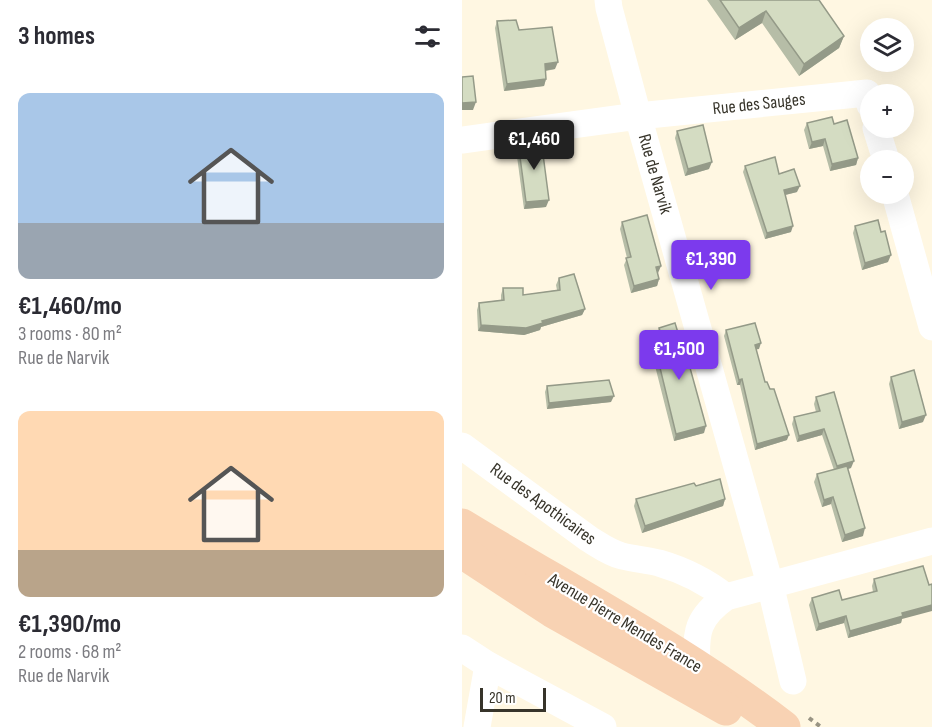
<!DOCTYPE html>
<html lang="en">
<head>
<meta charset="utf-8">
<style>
	body { margin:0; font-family:"Sofia Sans Condensed",sans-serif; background:#f7f7f7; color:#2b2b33; height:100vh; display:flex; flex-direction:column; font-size:22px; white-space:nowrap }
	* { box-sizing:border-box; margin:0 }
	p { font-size:20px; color:#7c7c81 }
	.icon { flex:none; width:33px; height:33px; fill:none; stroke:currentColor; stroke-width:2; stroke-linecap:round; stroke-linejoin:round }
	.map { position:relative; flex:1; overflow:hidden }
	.panel { display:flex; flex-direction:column; background:#fff; width:462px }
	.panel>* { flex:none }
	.fabs { position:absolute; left:398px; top:18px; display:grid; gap:12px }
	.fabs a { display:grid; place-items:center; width:54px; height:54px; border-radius:50%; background:#fff; box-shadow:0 6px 24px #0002; font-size:30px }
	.scale { position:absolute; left:18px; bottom:15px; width:66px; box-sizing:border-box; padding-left:6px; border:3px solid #37342a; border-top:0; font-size:16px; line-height:21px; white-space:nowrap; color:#37342a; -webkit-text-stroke:4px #fff; paint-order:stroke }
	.price { position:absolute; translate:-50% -51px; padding:0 14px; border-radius:6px; background:#7c3aed; color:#fff; font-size:20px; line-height:39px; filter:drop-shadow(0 2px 3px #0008) }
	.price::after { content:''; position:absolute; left:50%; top:36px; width:18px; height:14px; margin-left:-9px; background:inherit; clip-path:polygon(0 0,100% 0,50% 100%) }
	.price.current { background:#222; color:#fff }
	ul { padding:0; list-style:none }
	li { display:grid; align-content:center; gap:12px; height:318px; padding:0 18px }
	li span { display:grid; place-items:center; height:186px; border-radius:12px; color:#555 }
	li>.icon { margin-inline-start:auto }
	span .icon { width:108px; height:108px; fill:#fffc; stroke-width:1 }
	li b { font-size:26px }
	h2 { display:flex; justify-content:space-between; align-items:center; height:72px; padding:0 18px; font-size:26px }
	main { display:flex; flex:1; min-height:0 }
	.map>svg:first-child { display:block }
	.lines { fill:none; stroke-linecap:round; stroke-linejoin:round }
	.path { stroke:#999484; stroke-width:4; stroke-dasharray:4.5 4.5; stroke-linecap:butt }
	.minor { stroke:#fff; stroke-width:27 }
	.major { stroke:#f8d2b3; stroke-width:33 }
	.wall { fill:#b6bda7 }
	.shaded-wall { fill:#949a88 }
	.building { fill:#d4dcc2; stroke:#949a88; stroke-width:1.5 }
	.labels { text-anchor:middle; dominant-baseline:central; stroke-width:4.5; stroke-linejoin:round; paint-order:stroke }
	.street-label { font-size:18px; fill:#37342a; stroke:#fff }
</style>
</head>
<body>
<main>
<section class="panel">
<h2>3 homes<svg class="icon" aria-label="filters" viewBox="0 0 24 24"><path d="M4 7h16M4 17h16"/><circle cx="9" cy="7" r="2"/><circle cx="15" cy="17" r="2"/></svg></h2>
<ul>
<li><span style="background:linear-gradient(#a9c7e8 70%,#9aa5b1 0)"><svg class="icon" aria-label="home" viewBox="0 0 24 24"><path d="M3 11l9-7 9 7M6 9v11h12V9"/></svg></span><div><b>€1,460/mo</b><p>3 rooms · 80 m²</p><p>Rue de Narvik</p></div></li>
<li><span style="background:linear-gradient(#ffd9b3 75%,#b9a48a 0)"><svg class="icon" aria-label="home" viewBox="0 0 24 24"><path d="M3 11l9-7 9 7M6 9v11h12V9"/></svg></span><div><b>€1,390/mo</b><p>2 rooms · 68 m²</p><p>Rue de Narvik</p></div></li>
</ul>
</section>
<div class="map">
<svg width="470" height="727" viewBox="0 0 470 727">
	<rect width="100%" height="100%" fill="#fff7e2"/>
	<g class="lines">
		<polyline class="path" points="347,718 359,727"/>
		<g class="minor">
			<polyline points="146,0 147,8 176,116 405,93 408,105"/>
			<polyline points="414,128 424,160"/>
			<polyline points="0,140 176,116 308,584 331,681"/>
			<polyline points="433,194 470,327"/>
			<path d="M0 446 127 539C137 545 148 553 160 556 172 559 185 560 197 563 221 570 245 582 264 597"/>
			<polyline points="0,648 26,665 141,727"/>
			<path d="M235 665C233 631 236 617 264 597L470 541"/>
			<polyline points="15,727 26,665"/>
		</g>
		<g class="major">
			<path d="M0 525C108 591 221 650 322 727"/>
			<polyline points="0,552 90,611 264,709"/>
		</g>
	</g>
	<g class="wall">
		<polygon points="245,0 357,0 382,36 377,48 337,76 300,23 273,40"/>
		<polygon points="35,21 57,30 93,69 84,71 84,79 82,86 42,91 33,28"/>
		<polygon points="345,123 372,124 396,158 394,165 368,171 361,146 347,149 342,130"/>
		<polygon points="215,131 247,169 223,176 213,138"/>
		<polygon points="56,142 84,207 62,209 54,149"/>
		<polygon points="283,166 317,174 335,192 323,195 329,232 303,239 281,172"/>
		<polygon points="160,222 199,266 195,273 197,279 195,286 169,293 162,265 165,258 158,229"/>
		<polygon points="393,226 426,262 400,270 391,233"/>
		<polygon points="97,278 123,309 120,315 79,327 78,330 62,335 16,331 15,310 17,303 39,300 39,295 41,288 61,295 95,290 94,285"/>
		<polygon points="197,328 242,433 212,441 189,350 192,343 197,342 195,335"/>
		<polygon points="264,330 297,349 294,349 303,382 325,440 293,450 278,385 275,385 262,336"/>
		<polygon points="429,377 461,422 437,429 427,384"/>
		<polygon points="85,386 149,402 85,409 83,392"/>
		<polygon points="354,397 389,468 386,469 401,536 380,542 369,504 360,507 352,482 355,474 372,470 360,435 335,442 330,424 332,417 354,412 352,404"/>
		<polygon points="234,486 263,499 261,506 180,533 172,506 174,499"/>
		<polygon points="412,579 440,619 439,623 386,638 382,623 354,631 347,605 350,598 380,600 411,592 410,586"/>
	</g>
	<g class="shaded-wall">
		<polygon points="304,11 300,23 273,40 277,28"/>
		<polygon points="382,36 377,48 337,76 342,64"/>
		<polygon points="96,62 93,69 80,71 83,64"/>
		<polygon points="84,79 82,86 42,91 45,84"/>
		<polygon points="14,102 11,110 0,110 0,103"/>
		<polygon points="363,139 361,146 347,149 350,142"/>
		<polygon points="396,158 394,165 368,171 370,164"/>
		<polygon points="250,162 247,169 223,176 226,169"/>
		<polygon points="338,186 335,192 319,196 322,190"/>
		<polygon points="87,200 84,207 62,209 64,202"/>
		<polygon points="331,226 329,232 303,239 305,233"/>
		<polygon points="429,255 426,262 400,270 403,263"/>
		<polygon points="199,266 196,273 191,274 194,267"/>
		<polygon points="197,279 195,286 169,293 172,286"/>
		<polygon points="123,309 120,315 79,327 78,330 62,335 16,331 19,325 80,321"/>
		<polygon points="299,343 297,349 291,350 293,345"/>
		<polygon points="280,379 278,385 275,385 277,380"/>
		<polygon points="152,396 149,402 85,409 87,403"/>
		<polygon points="464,415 461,422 437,429 440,422"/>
		<polygon points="244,426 242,433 212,441 214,434"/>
		<polygon points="362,429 360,435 335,442 337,436"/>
		<polygon points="327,435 325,440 293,450 295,444"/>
		<polygon points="392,461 389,468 373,472 375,466"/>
		<polygon points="371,497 369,504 360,507 362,500"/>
		<polygon points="263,499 261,506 180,533 183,526"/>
		<polygon points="403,528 401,536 380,542 383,535"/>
		<polygon points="470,605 470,611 440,619 439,623 386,638 388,631 440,613"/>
		<polygon points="384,616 382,623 354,631 357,624"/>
	</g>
	<g class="building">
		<polygon points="258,0 357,0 382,36 342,64 304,11 277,28"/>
		<polygon points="54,20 57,30 90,27 96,62 83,64 84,79 45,84 35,21"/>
		<polygon points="11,76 14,102 0,103 0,77"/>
		<polygon points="370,117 372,124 385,120 396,158 370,164 363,139 350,142 345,123"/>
		<polygon points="241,125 250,162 226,169 215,131"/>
		<polygon points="79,139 87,200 64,202 56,142"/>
		<polygon points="313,157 317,174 332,169 338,186 322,190 331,226 305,233 283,166"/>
		<polygon points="185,215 199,266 194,267 197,279 172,286 164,258 169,257 160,222"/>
		<polygon points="416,220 419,232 423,231 429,255 403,263 393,226"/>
		<polygon points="112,274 123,309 80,321 81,323 64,328 19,325 17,303 42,300 41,288 61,288 61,295 98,290 97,278"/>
		<polygon points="213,323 217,336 219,335 244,426 214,434 192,343 201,340 197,328"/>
		<polygon points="293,323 299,343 293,345 303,382 305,382 308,389 312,389 327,435 295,444 280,379 277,380 264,330"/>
		<polygon points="452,370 464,415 440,422 429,377"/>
		<polygon points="147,380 152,396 87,403 85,386"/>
		<polygon points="372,392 392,461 375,466 362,429 337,436 332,417 358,411 354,397"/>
		<polygon points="385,466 403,528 383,535 371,497 362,500 355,474"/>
		<polygon points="258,479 263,499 183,526 174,499 232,483 234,486"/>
		<polygon points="461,566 467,585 470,584 470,605 440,613 441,616 388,631 384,616 357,624 350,598 377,590 380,600 415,591 412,579"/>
	</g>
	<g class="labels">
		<g class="street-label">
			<text transform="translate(297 104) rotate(-6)">Rue des Sauges</text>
			<text transform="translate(193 174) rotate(74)">Rue de Narvik</text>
			<text transform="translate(81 504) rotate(36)">Rue des Apothicaires</text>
			<text transform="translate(163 623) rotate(31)">Avenue Pierre Mendes France</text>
		</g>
	</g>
</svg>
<div class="fabs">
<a><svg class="icon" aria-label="layers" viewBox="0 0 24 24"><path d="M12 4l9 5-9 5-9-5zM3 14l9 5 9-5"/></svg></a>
<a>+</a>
<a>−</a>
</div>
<div class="scale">20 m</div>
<b class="price current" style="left:72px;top:171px">€1,460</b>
<b class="price" style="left:249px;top:291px">€1,390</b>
<b class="price" style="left:217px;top:381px">€1,500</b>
</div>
</main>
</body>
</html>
